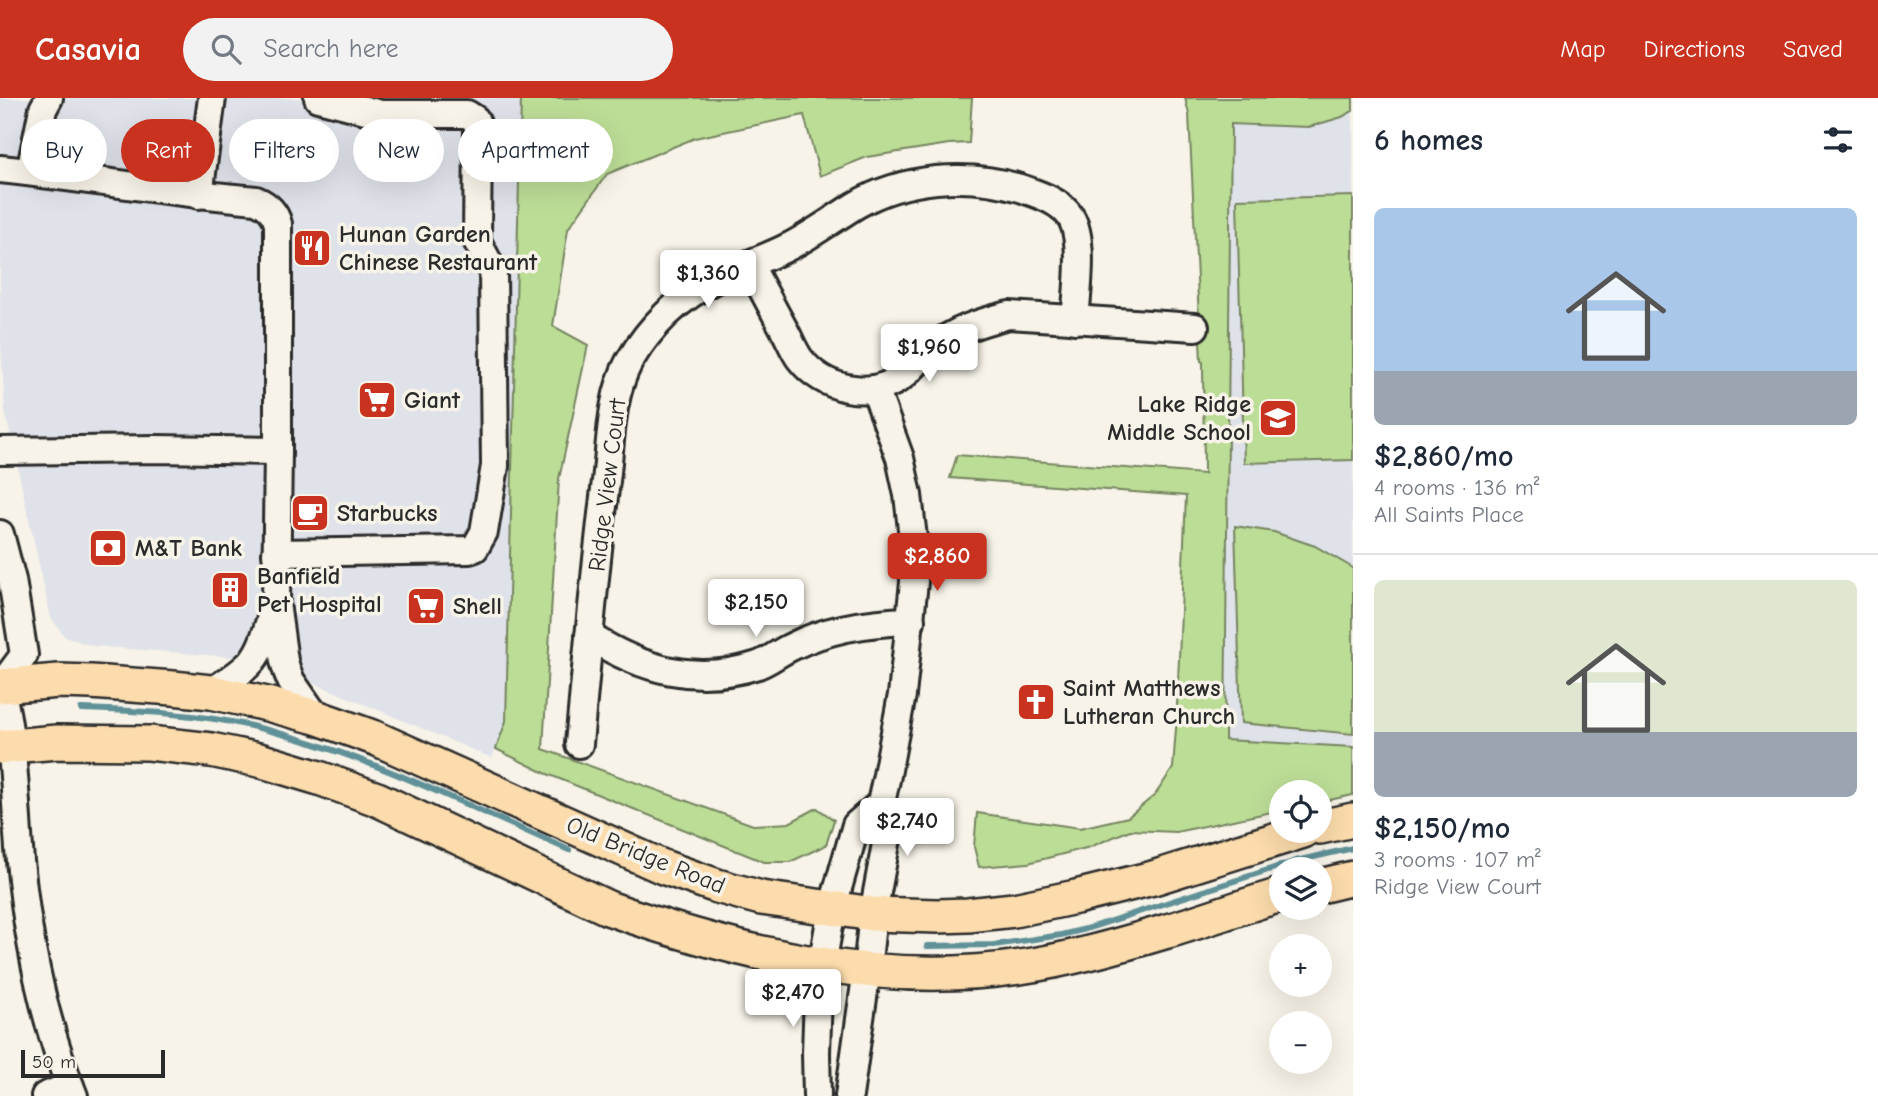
<!DOCTYPE html>
<html lang="en">
<head>
<meta charset="utf-8">
<style>
	body { margin:0; font-family:"Comic Neue",sans-serif; background:#f2f2f3; color:#1f2937; height:100vh; display:flex; flex-direction:column; font-size:26px; white-space:nowrap }
	* { box-sizing:border-box; margin:0 }
	p { font-size:23px; color:#747a83 }
	.icon { flex:none; width:38px; height:38px; fill:none; stroke:currentColor; stroke-width:2; stroke-linecap:round; stroke-linejoin:round }
	.map { position:relative; flex:1; overflow:hidden }
	.side { display:flex; flex-direction:column; background:#fff; width:525px }
	.side>* { flex:none }
	.guide { position:absolute; left:21px; top:21px; width:665px; height:63px; display:flex; gap:14px }
	.buttons { position:absolute; left:1269px; top:682px; display:grid; gap:14px }
	.buttons a { display:grid; place-items:center; width:63px; height:63px; border-radius:50%; background:#fff; box-shadow:0 7px 28px #0002; font-size:35px }
	.scale { position:absolute; left:21px; bottom:18px; width:144px; box-sizing:border-box; padding-left:7px; border:4px solid #2b2b2b; border-top:0; font-size:19px; line-height:24px; white-space:nowrap; color:#2b2b2b; -webkit-text-stroke:5px #f7f3e8; paint-order:stroke }
	.price { position:absolute; translate:-50% -60px; padding:0 16px; border-radius:7px; background:#fff; color:#222; font-size:23px; line-height:46px; filter:drop-shadow(0 2px 4px #0008) }
	.price::after { content:''; position:absolute; left:50%; top:42px; width:21px; height:16px; margin-left:-10px; background:inherit; clip-path:polygon(0 0,100% 0,50% 100%) }
	.price.active { background:#c8321e; color:#fff }
	ul { padding:0; list-style:none }
	li { display:grid; align-content:center; gap:14px; height:371px; padding:0 21px }
	li+li { border-top:2px solid #e0e1e3 }
	li span { display:grid; place-items:center; height:217px; border-radius:10px; color:#555 }
	li>.icon { margin-inline-start:auto }
	span .icon { width:126px; height:126px; fill:#fffc; stroke-width:1 }
	li b { font-size:30px }
	h2 { display:flex; justify-content:space-between; align-items:center; height:84px; padding:0 21px; font-size:30px }
	.chip { padding:0 24px; border-radius:32px; background:#fff; box-shadow:0 7px 28px #0002; font-size:24px; line-height:63px }
	.chip.active { background:#c8321e; color:#fff }
	header { display:flex; align-items:center; gap:42px; box-sizing:border-box; height:98px; padding:0 35px; background:#c8321e; color:#fff }
	header strong { font-size:33px }
	nav { display:flex; gap:38px; margin-inline-start:auto; font-size:24px }
	.search { width:490px; height:63px; background:#f2f2f3; display:flex; align-items:center; gap:18px; box-sizing:border-box; padding:0 24px; border-radius:38px; color:#747a83; font-size:26px }
	main { display:flex; flex:1; min-height:0 }
	.map>svg:first-child { display:block }
	.built { fill:#dfe2e9 }
	.green { fill:#bcdd96; stroke:#748460; stroke-width:2 }
	.lines { fill:none; stroke-linecap:round; stroke-linejoin:round }
	.stream { stroke:#619198; stroke-width:6 }
	.minor-casing { stroke:#2b2b2b; stroke-width:32 }
	.major-casing { stroke:#2b2b2b; stroke-width:38 }
	.minor { stroke:#f7f3e8; stroke-width:26 }
	.major { stroke:#fcdcac; stroke-width:33 }
	.labels { text-anchor:middle; dominant-baseline:central; stroke-width:7; stroke-linejoin:round; paint-order:stroke }
	.poi-label { font-size:24px; font-weight:bold; fill:#2b2b2b; stroke:#f7f3e8; text-anchor:start }
	.street-label { font-size:24px; fill:#2b2b2b; stroke:#f7f3e8 }
</style>
</head>
<body>
<header>
<strong>Casavia</strong>
<div class="search"><svg class="icon" aria-label="search" viewBox="0 0 24 24"><circle cx="10" cy="10" r="6"/><path d="M15 15l6 6"/></svg>Search here</div>
<nav><a>Map</a><a>Directions</a><a>Saved</a></nav>
</header>
<main>
<div class="map">
<svg width="1353" height="998" viewBox="0 0 1353 998">
	<rect width="100%" height="100%" fill="#f7f3e8"/>
	<filter id="ink" filterUnits="userSpaceOnUse"><feTurbulence type="fractalNoise" baseFrequency=".0143" numOctaves="2"/><feDisplacementMap in="SourceGraphic" scale="14" xChannelSelector="R" yChannelSelector="G"/><feConvolveMatrix kernelMatrix="1 2 1 2 8 2 1 2 1" color-interpolation-filters="sRGB"/></filter>
	<g filter="url(#ink)">
		<g class="built">
			<polygon points="0,0 521,0 506,623 492,660 309,583 232,559 93,548 65,539 51,520 5,313 0,232"/>
			<polygon points="1353,0 1353,679 1206,700 1203,264 1201,263 1189,16"/>
		</g>
		<g class="green">
			<polygon points="521,0 972,0 969,45 949,46 867,59 820,78 804,17 695,40 607,76 568,131 553,228 588,247 559,381 543,651 753,727 789,725 817,710 834,722 826,747 790,764 764,764 545,675 496,651 506,623"/>
			<polygon points="1185,0 1353,0 1353,13 1342,19 1309,29 1231,26 1225,642 1353,649 1353,697 1320,704 1320,695 1281,695 1281,712 1176,734 1130,732 1090,749 1028,765 979,769 974,749 977,715 1080,730 1128,719 1155,697 1173,670 1176,630 1186,398 950,380 957,357 1204,376 1203,264 1201,263 1189,16"/>
			<polygon points="1353,98 1353,362 1244,365 1237,101"/>
			<polygon points="1235,428 1274,434 1315,448 1353,470 1353,636 1241,625"/>
		</g>
		<g class="lines">
			<g class="stream">
				<path d="M81 611C138 613 196 615 251 628 362 654 465 707 569 752"/>
				<polyline points="927,848 994,847 1061,837 1086,831 1296,763 1353,750"/>
			</g>
			<g class="minor-casing">
				<g id="minor">
					<path d="M0 71C86 80 171 95 256 102 268 107 275 114 278 126V353L276 505 284 563 287 573 291 583 316 619"/>
					<polyline points="30,74 43,11 49,0"/>
					<polyline points="199,97 212,0"/>
					<path d="M750 167C761 189 773 211 785 233 790 242 794 253 800 261 823 291 869 302 900 280 912 272 920 259 931 251 954 232 981 224 1009 217L1195 229"/>
					<polyline points="0,353 156,351 278,353"/>
					<polyline points="0,436 12,482 24,557 1,588"/>
					<polyline points="276,455 469,452 475,450 484,434 495,368 493,173 477,143 478,28 475,21 467,16 381,16 318,0"/>
					<path d="M589 538C642 572 696 587 758 567 769 563 780 554 791 549 828 530 869 524 911 523"/>
					<path d="M0 587C15 644 15 705 20 763 28 844 43 923 74 998"/>
					<path d="M211 594C224 585 241 576 252 563 264 548 268 527 274 510"/>
					<path d="M579 646C587 558 595 470 606 383 611 344 610 299 629 264 650 228 679 200 716 181 739 168 765 161 788 149 812 137 833 121 856 107 904 79 967 74 1020 90 1037 96 1059 102 1070 118 1085 140 1077 194 1075 222"/>
					<polyline points="45,998 70,988"/>
					<polyline points="817,998 816,955 818,895 822,867 832,811 856,727 881,705"/>
					<polyline points="849,998 867,872 873,816 888,735 881,705 887,677 902,597 914,484 913,440 908,397 900,360 875,291"/>
				</g>
			</g>
			<g class="major-casing">
				<g id="major">
					<polyline points="0,588 59,583 91,584 173,590 211,594 267,606 316,619 375,640 663,769 717,788 761,800 873,816 937,818 968,817 1014,812 1076,799 1153,780 1303,733"/>
					<path d="M0 649 57 644 149 645 211 652 259 662 319 680 377 701 608 810C739 856 880 890 1020 869 1068 862 1117 848 1164 834 1203 823 1242 808 1281 797"/>
					<polyline points="1320,729 1353,722"/>
					<polyline points="1320,788 1353,780"/>
				</g>
			</g>
			<use href="#minor" class="minor"/>
			<use href="#major" class="major"/>
		</g>
	</g>
	<defs>
		<g id="restaurant-square" transform="scale(2.0125)"><rect x="-9" y="-9" width="18" height="18" rx="4" fill="#c8321e" stroke="#f7f3e8"/><path d="M-5-6h1v4h1v-4h1v4h1v-4h1v5L-1.5 .5V6h-2V.5L-5-1ZM5-6V6H3V1.5H1.5Q1.5-4 5-6Z" fill="#fff"/></g>
		<g id="supermarket-square" transform="scale(2.0125)"><rect x="-9" y="-9" width="18" height="18" rx="4" fill="#c8321e" stroke="#f7f3e8"/><path d="M-6-5.5h2.5l.6 2H6L4.5 2H-2.5L-4.4-4H-6ZM-1.5 3.2a1.3 1.3 0 1 0 .1 0ZM3 3.2a1.3 1.3 0 1 0 .1 0Z" fill="#fff"/></g>
		<g id="school-square" transform="scale(2.0125)"><rect x="-9" y="-9" width="18" height="18" rx="4" fill="#c8321e" stroke="#f7f3e8"/><path d="M0-5L7-2L0 1L-7-2ZM-4 1L0 2.5L4 1V4Q0 6-4 4Z" fill="#fff"/></g>
		<g id="cafe-square" transform="scale(2.0125)"><rect x="-9" y="-9" width="18" height="18" rx="4" fill="#c8321e" stroke="#f7f3e8"/><path d="M-5.5-4.5H6V0H3Q3 3.5 0 3.5H-2.5Q-5.5 3.5-5.5 0ZM3-3.2v2h1.7v-2ZM-6 4.5H4V6H-6Z" fill="#fff"/></g>
		<g id="bank-square" transform="scale(2.0125)"><rect x="-9" y="-9" width="18" height="18" rx="4" fill="#c8321e" stroke="#f7f3e8"/><path d="M-6-4H6V4H-6ZM0-2.3a2.3 2.3 0 1 0 0 4.6a2.3 2.3 0 1 0 0-4.6Z" fill="#fff"/></g>
		<g id="building-square" transform="scale(2.0125)"><rect x="-9" y="-9" width="18" height="18" rx="4" fill="#c8321e" stroke="#f7f3e8"/><path d="M-4-6H4V6H1V3H-1V6H-4ZM-2.5-4.3h1.7v1.8h-1.7ZM.8-4.3h1.7v1.8H.8ZM-2.5-1h1.7V.8h-1.7ZM.8-1h1.7V.8H.8Z" fill="#fff"/></g>
		<g id="church-square" transform="scale(2.0125)"><rect x="-9" y="-9" width="18" height="18" rx="4" fill="#c8321e" stroke="#f7f3e8"/><path d="M-1.2-6h2.4v3.5h3.3v2.4h-3.3V6h-2.4V-.1h-3.3v-2.4h3.3Z" fill="#fff"/></g>
	</defs>
	<g fill-rule="evenodd">
		<use href="#restaurant-square" x="312" y="150"/>
		<use href="#supermarket-square" x="377" y="302"/>
		<use href="#school-square" x="1278" y="320"/>
		<use href="#cafe-square" x="310" y="415"/>
		<use href="#bank-square" x="108" y="450"/>
		<use href="#building-square" x="230" y="492"/>
		<use href="#supermarket-square" x="426" y="508"/>
		<use href="#church-square" x="1036" y="604"/>
	</g>
	<g class="labels">
		<g class="poi-label">
			<text x="339" y="136">Hunan Garden<tspan x="339" dy="28">Chinese Restaurant</tspan></text>
			<text x="404" y="302">Giant</text>
			<text x="1251" y="306" text-anchor="end">Lake Ridge<tspan x="1251" dy="28">Middle School</tspan></text>
			<text x="337" y="415">Starbucks</text>
			<text x="135" y="450">M&amp;T Bank</text>
			<text x="257" y="478">Banfield<tspan x="257" dy="28">Pet Hospital</tspan></text>
			<text x="453" y="508">Shell</text>
			<text x="1063" y="590">Saint Matthews<tspan x="1063" dy="28">Lutheran Church</tspan></text>
		</g>
		<g class="street-label">
			<text transform="translate(607 387) rotate(-83)">Ridge View Court</text>
			<text transform="translate(646 757) rotate(22)">Old Bridge Road</text>
		</g>
	</g>
</svg>
<div class="buttons">
<a><svg class="icon" aria-label="locate" viewBox="0 0 24 24"><circle cx="12" cy="12" r="6"/><path d="M12 2v4M12 18v4M2 12h4M18 12h4"/></svg></a>
<a><svg class="icon" aria-label="layers" viewBox="0 0 24 24"><path d="M12 4l9 5-9 5-9-5zM3 14l9 5 9-5"/></svg></a>
<a>+</a>
<a>−</a>
</div>
<div class="scale">50 m</div>
<b class="price" style="left:708px;top:212px">$1,360</b>
<b class="price" style="left:929px;top:286px">$1,960</b>
<b class="price active" style="left:937px;top:495px">$2,860</b>
<b class="price" style="left:756px;top:541px">$2,150</b>
<b class="price" style="left:907px;top:760px">$2,740</b>
<b class="price" style="left:793px;top:931px">$2,470</b>
<div class="guide">
<a class="chip">Buy</a>
<a class="chip active">Rent</a>
<a class="chip">Filters</a>
<a class="chip">New</a>
<a class="chip">Apartment</a>
</div>
</div>
<section class="side">
<h2>6 homes<svg class="icon" aria-label="filters" viewBox="0 0 24 24"><path d="M4 7h16M4 17h16"/><circle cx="9" cy="7" r="2"/><circle cx="15" cy="17" r="2"/></svg></h2>
<ul>
<li><span style="background:linear-gradient(#a9c7e8 75%,#9aa5b1 0)"><svg class="icon" aria-label="home" viewBox="0 0 24 24"><path d="M3 11l9-7 9 7M6 9v11h12V9"/></svg></span><div><b>$2,860/mo</b><p>4 rooms · 136 m²</p><p>All Saints Place</p></div></li>
<li><span style="background:linear-gradient(#dfe7d0 70%,#9aa5b1 0)"><svg class="icon" aria-label="home" viewBox="0 0 24 24"><path d="M3 11l9-7 9 7M6 9v11h12V9"/></svg></span><div><b>$2,150/mo</b><p>3 rooms · 107 m²</p><p>Ridge View Court</p></div></li>
</ul>
</section>
</main>
</body>
</html>
